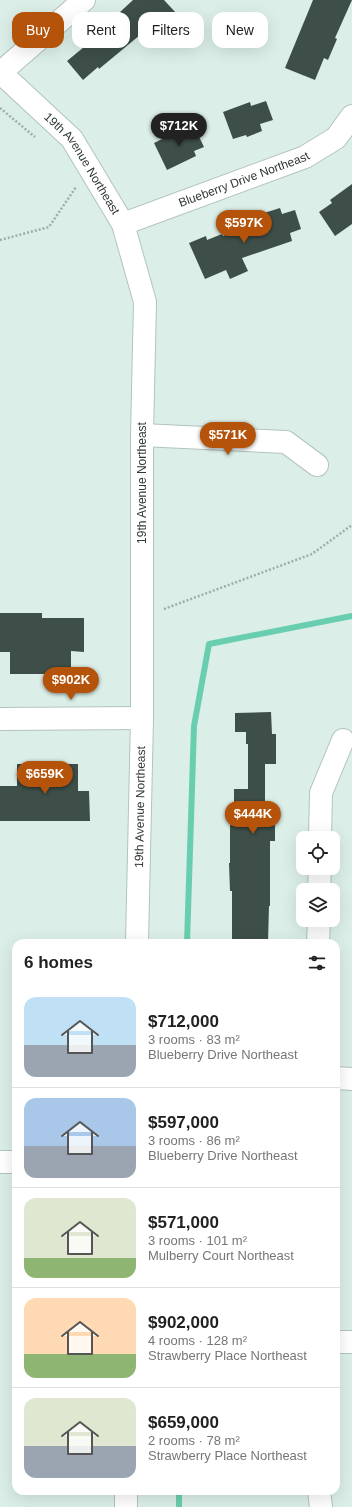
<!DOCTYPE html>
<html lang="en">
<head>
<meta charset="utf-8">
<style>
	body { margin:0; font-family:Arial,sans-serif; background:#f2f2f2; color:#222; height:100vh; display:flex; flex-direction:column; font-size:15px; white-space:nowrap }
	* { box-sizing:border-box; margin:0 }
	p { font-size:13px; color:#767676 }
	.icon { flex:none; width:22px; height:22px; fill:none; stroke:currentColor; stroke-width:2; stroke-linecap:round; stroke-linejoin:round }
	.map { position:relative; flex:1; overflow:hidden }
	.panel { position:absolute; left:12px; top:939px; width:328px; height:556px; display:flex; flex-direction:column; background:#fff; border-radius:12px; box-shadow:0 4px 16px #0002 }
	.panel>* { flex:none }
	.banner { position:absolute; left:12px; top:12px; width:328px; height:36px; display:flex; gap:8px }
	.buttons { position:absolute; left:296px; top:831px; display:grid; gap:8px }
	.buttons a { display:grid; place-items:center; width:44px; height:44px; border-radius:8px; background:#fff; box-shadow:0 4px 16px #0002; font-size:20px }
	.price { position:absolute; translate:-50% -34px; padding:0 9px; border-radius:14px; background:#b45309; color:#fff; font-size:13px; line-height:26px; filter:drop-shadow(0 1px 2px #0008) }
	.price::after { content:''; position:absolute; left:50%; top:24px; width:12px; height:9px; margin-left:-6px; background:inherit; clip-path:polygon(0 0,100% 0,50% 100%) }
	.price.current { background:#222; color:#fff }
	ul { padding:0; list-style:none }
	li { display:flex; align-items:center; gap:12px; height:100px; padding:0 12px }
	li+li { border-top:1px solid #e0e0e0 }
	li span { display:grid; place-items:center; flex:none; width:112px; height:80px; border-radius:12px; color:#555 }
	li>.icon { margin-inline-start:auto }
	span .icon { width:48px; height:48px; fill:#fffc; stroke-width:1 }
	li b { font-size:17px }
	h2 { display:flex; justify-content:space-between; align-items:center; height:48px; padding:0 12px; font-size:17px }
	.chip { padding:0 14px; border-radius:12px; background:#fff; box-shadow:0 4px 16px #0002; font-size:14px; line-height:36px }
	.chip.current { background:#b45309; color:#fff }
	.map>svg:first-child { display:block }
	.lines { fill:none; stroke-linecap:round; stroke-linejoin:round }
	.stream { stroke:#69ceaf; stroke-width:6 }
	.building { fill:#3e4f49 }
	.street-casing { stroke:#b1c4bd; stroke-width:24 }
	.path { stroke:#9eaea8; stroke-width:2.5; stroke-dasharray:2 2; stroke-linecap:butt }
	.street { stroke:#fff; stroke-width:22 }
	.labels { text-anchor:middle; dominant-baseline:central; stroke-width:4; stroke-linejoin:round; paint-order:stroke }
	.street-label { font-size:12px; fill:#2f3734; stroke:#fff }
</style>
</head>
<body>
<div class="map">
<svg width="352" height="1507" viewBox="0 0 352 1507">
	<rect width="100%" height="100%" fill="#dbefe8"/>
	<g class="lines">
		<g class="stream">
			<polyline points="187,943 194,726 209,644 352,616"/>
			<polyline points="179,1507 179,1491"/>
		</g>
	</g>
	<g class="building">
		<polygon points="133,0 164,0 177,14 146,42 140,35 99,69 98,67 83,80 67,61 90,42 92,44 124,18 119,13"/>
		<polygon points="313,0 352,0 335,38 337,39 328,60 324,58 315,80 285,68"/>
		<polygon points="266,101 273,120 260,124 262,131 247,137 246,135 233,139 223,112 250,102 251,106"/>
		<polygon points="193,124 204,147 194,151 196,156 167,170 154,143"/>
		<polygon points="352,184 352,224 335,236 319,212 332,203 330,200"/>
		<polygon points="280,208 282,214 295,210 301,229 290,233 292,241 242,258 248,271 230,279 226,270 205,279 189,243 206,236 207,240 222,234 223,236 243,227 244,229 263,221 262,219 266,217 264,213"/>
		<polygon points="0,613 42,613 42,618 84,618 84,652 71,651 71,674 10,674 10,652 0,652"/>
		<polygon points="271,712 272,734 276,734 276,764 265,764 265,808 272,808 273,817 275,817 275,841 270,841 270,906 269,906 268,943 232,943 232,891 230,891 229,863 230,863 230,825 234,825 234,789 248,789 248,744 246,744 246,732 235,732 235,713"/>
		<polygon points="17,764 78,764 78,791 89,791 90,821 0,821 0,786 17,786"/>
	</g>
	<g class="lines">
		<g class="street-casing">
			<g id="street">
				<path id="s1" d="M0 72 72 139 123 224 145 302 142 435V718L137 943"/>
				<polyline points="0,73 84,0"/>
				<path id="s2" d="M123 224 305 157 336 138 352 116"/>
				<polyline points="142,435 286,442 317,465"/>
				<polyline points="0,719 142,718"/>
				<polyline points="320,838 321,793 343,740"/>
				<polyline points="319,890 320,868"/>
				<polyline points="318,943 319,920"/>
				<polyline points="336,1078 352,1079"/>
				<polyline points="0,1162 16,1162"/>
				<polyline points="336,1342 352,1342"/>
				<polyline points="319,1491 321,1507"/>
				<polyline points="126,1507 126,1491"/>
			</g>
		</g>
		<g class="path">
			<polyline points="0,108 35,137"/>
			<polyline points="0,240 49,227 76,187"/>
			<polyline points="164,609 312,554 352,525"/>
		</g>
		<use href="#street" class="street"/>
	</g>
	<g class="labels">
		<g class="street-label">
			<text stroke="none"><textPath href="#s1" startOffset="124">19th Avenue Northeast</textPath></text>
			<text stroke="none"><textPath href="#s2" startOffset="129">Blueberry Drive Northeast</textPath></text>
			<text transform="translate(142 483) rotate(-90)">19th Avenue Northeast</text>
			<text transform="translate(140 807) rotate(-89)">19th Avenue Northeast</text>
		</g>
	</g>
</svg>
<div class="buttons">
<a><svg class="icon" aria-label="locate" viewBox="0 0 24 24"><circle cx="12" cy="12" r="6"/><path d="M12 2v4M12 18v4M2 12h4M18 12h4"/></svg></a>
<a><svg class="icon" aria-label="layers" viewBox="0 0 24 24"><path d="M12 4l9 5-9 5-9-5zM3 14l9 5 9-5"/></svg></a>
</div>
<b class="price current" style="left:179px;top:147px">$712K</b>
<b class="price" style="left:244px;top:244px">$597K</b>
<b class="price" style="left:228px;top:456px">$571K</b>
<b class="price" style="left:71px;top:701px">$902K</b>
<b class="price" style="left:45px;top:795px">$659K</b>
<b class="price" style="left:253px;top:835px">$444K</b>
<div class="banner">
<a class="chip current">Buy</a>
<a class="chip">Rent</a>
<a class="chip">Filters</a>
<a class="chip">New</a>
</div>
<section class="panel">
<h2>6 homes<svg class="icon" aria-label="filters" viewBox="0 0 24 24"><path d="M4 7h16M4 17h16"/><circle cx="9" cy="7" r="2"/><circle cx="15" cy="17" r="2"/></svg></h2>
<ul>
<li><span style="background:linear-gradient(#bfe0f5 60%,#9aa5b1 0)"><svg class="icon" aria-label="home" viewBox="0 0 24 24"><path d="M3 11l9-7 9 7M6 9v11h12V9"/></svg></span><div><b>$712,000</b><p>3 rooms · 83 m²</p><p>Blueberry Drive Northeast</p></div></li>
<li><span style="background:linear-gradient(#a9c7e8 60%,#9aa5b1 0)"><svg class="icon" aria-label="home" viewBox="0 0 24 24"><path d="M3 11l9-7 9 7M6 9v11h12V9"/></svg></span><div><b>$597,000</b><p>3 rooms · 86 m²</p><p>Blueberry Drive Northeast</p></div></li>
<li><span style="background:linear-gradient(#dfe7d0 75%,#8fb573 0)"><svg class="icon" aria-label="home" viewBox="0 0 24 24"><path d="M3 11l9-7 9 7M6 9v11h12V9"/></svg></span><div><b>$571,000</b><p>3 rooms · 101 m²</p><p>Mulberry Court Northeast</p></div></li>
<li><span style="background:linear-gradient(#ffd9b3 70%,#8fb573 0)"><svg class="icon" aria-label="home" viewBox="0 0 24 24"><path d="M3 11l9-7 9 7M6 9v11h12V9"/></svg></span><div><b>$902,000</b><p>4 rooms · 128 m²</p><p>Strawberry Place Northeast</p></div></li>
<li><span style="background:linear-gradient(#dfe7d0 60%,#9aa5b1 0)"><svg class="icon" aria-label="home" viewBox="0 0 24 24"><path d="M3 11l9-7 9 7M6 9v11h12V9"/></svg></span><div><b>$659,000</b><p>2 rooms · 78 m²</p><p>Strawberry Place Northeast</p></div></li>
</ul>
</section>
</div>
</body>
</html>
